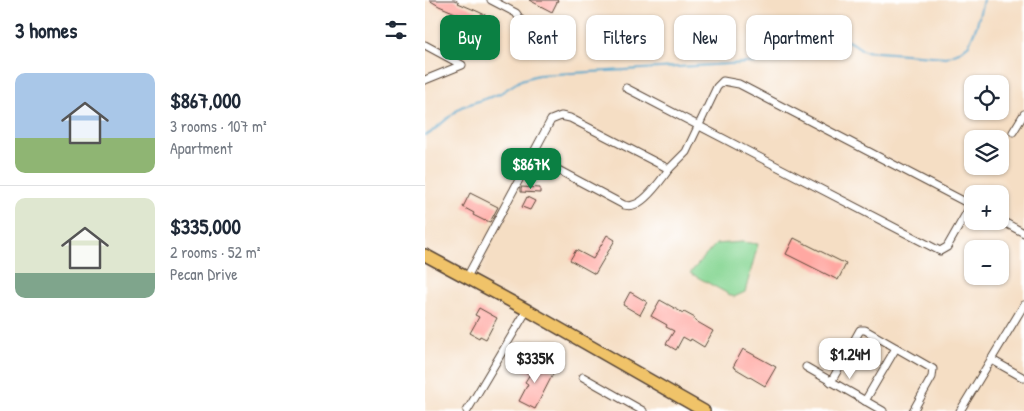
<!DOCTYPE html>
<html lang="en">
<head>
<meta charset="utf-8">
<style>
	body { margin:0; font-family:"Patrick Hand",sans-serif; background:#f6f6f7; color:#1f2937; height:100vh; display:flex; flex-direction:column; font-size:19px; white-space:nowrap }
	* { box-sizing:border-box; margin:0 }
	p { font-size:16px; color:#747a83 }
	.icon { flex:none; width:28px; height:28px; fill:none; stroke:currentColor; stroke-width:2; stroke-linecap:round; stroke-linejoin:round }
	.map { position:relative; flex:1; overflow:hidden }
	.drawer { display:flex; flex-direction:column; background:#fff; width:425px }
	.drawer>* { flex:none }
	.guide { position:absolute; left:15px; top:15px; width:475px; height:45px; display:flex; gap:10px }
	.buttons { position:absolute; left:539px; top:75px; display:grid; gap:10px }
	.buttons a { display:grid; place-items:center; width:45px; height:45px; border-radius:10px; background:#fff; box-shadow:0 1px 4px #0004; font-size:25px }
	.price { position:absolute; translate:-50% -42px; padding:0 11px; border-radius:10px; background:#fff; color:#222; font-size:16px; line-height:32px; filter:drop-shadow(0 1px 2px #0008) }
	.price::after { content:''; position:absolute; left:50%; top:30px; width:15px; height:11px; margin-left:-8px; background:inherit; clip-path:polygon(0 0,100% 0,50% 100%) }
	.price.active { background:#0b8043; color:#fff }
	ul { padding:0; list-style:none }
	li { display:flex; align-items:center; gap:15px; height:125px; padding:0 15px }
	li+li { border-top:1px solid #e0e1e3 }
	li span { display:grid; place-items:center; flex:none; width:140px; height:100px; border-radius:10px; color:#555 }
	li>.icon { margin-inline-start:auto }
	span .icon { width:60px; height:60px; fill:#fffc; stroke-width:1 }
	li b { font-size:21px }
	h2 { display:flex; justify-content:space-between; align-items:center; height:60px; padding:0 15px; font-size:21px }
	.tag { padding:0 18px; border-radius:10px; background:#fff; box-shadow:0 1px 4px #0004; font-size:18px; line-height:45px }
	.tag.active { background:#0b8043; color:#fff }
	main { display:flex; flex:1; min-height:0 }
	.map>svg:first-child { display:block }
	.green { fill:#89d795; stroke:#62805a }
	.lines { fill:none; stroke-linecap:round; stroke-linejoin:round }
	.stream { stroke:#4fa4cb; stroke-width:2 }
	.building { fill:#ffa8a2 }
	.minor-casing { stroke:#574537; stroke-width:9 }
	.primary-casing { stroke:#574537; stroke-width:14 }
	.minor { stroke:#fff; stroke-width:7 }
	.primary { stroke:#f0c369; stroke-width:11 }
</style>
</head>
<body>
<main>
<section class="drawer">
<h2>3 homes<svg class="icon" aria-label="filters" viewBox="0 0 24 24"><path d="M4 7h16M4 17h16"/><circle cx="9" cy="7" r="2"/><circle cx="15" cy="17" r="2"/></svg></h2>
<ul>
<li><span style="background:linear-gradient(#a9c7e8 65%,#8fb573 0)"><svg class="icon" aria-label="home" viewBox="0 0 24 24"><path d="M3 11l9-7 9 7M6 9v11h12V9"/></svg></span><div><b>$867,000</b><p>3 rooms · 107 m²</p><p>Apartment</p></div></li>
<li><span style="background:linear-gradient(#dfe7d0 75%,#7fa58c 0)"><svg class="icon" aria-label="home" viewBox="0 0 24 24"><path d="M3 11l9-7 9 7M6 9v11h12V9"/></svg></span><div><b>$335,000</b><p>2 rooms · 52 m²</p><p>Pecan Drive</p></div></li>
</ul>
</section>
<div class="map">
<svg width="599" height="411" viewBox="0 0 599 411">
	<rect width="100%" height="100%" fill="#fff"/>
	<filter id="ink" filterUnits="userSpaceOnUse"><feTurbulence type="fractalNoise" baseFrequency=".02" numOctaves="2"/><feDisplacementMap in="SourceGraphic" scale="10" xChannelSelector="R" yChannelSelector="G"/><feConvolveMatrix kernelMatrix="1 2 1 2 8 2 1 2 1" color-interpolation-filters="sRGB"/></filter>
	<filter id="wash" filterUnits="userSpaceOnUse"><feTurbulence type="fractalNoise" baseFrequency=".0096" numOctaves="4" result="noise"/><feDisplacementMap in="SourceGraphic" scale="20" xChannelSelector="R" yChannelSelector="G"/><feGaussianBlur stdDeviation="1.12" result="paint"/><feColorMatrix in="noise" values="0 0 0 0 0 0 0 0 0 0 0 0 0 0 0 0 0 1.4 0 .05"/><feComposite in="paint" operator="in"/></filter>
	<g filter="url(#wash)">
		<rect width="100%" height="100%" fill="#f5dec4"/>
		<polygon class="green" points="317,242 333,244 320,292 309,297 265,273 291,244"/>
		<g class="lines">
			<polyline class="stream" points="0,135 4,134 36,107 74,94 96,80 113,75 339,62 394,51 420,40 429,44 439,51 521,57 534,52 544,44 552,25 558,0"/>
		</g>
		<g id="blocks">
			<g class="building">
				<polygon points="4,0 30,0 34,2 33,3 54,12 74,22 68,35 53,28 54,27 33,19 35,15 14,6"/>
				<polygon points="104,0 133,0 127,12"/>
				<polygon points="139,16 142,32 128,35 125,19"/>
				<polygon points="96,187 115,188 115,193 96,192"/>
				<polygon points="45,193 73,207 65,222 60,220 60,221 48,215 49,213 38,207"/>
				<polygon points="102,197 110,201 105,210 97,207"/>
				<polygon points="182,235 190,240 170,274 145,260 151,250 168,259"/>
				<polygon points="369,238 421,264 413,280 361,254"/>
				<polygon points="205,292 222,302 215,315 198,305"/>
				<polygon points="235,300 258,313 259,312 270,318 269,320 288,331 279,347 266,339 265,341 258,337 251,350 241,344 249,331 241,327 242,325 226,316"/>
				<polygon points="54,308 72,318 61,339 55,336 54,338 45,333 54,317 50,315"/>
				<polygon points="318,349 351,367 340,386 308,367"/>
				<polygon points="104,360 129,372 110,409 94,401 103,384 100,382 105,374 98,371"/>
			</g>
		</g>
	</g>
	<g filter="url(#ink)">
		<use href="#blocks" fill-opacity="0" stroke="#574537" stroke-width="1"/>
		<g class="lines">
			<g class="minor-casing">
				<g id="minor">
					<polyline points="66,0 91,13 99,25"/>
					<polyline points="0,45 37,65 0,80"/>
					<polyline points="201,88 515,251 522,247 546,205"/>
					<polyline points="588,132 599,114"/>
					<path d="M107 156 199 205C203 206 207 206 211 204 222 200 237 179 244 169"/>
					<polyline points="575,220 599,233"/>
					<polyline points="42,277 126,120 136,116 145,118 244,169 261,152 292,87 298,81 314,84 548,206"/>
					<polyline points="567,360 599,378"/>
					<polyline points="381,367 458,411"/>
					<polyline points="158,377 218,411"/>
					<polyline points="406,382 435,330 440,330 508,369 507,377 488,411"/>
					<polyline points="440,401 471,348"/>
					<polyline points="42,411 102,310"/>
					<polyline points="535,411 599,305"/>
				</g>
			</g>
			<g class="primary-casing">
				<polyline id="primary" points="0,255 102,310 279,411"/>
			</g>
			<use href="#minor" class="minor"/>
			<use href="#primary" class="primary"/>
		</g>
	</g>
</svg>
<div class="buttons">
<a><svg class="icon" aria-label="locate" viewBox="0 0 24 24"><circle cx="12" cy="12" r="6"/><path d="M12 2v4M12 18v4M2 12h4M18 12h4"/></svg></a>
<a><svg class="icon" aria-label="layers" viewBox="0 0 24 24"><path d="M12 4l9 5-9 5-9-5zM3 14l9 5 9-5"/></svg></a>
<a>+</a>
<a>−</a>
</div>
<b class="price active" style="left:106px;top:190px">$867K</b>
<b class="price" style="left:425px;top:380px">$1.24M</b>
<b class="price" style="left:110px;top:384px">$335K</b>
<div class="guide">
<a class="tag active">Buy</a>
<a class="tag">Rent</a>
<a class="tag">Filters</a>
<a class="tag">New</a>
<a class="tag">Apartment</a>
</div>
</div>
</main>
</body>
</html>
